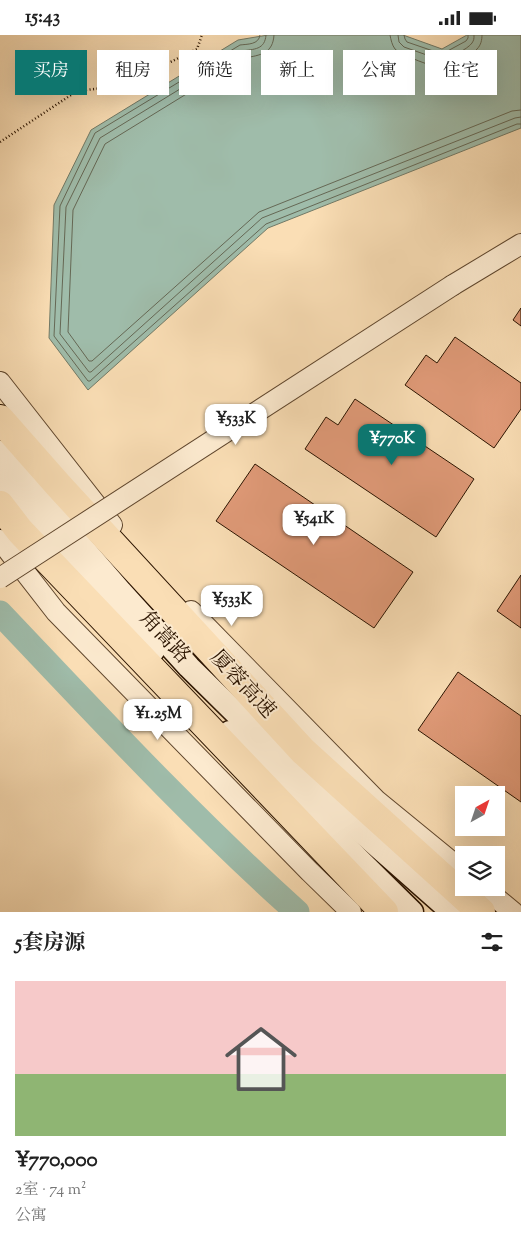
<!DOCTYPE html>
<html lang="zh">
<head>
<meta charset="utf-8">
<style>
	body { margin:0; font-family:"Sorts Mill Goudy","Noto Serif SC",serif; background:#f2f2f2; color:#222; height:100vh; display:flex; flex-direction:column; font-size:19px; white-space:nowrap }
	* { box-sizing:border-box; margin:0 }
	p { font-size:16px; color:#767676 }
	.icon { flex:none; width:28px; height:28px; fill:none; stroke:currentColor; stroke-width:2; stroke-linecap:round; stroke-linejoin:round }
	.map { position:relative; height:877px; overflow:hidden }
	.panel { display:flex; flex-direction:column; background:#fff; flex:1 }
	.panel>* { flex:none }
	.banner { position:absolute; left:15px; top:15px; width:491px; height:45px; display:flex; gap:10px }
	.needle { width:32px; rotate:40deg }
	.controls { position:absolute; left:455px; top:751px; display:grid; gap:10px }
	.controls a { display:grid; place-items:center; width:50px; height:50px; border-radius:0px; background:#fff; box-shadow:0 5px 20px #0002; font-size:25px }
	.price { position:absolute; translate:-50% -42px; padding:0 11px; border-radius:10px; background:#fff; color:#222; font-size:16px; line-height:32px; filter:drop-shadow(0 1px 2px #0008) }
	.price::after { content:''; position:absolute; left:50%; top:30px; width:15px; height:11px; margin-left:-8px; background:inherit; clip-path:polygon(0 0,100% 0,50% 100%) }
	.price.on { background:#0f766e; color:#fff }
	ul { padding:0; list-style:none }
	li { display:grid; align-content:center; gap:10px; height:265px; padding:0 15px }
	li+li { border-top:1px solid #e0e0e0 }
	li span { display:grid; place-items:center; height:155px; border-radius:0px; color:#555 }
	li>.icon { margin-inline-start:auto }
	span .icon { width:90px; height:90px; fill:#fffc; stroke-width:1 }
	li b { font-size:21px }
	h2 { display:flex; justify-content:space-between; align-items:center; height:60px; padding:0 15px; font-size:21px }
	.tag { padding:0 18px; border-radius:0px; background:#fff; box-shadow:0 5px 20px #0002; font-size:18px; line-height:45px }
	.tag.on { background:#0f766e; color:#fff }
	.status { display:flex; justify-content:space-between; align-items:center; height:35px; padding:0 25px; background:#fff; direction:ltr }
	.status svg { height:14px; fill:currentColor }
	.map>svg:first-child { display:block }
	.water { fill:#9fbcaa; stroke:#717966 }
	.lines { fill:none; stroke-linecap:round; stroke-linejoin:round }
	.shore { stroke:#656855; stroke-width:1 }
	.river { stroke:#9fbcaa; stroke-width:25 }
	.building { fill:#e09a78; stroke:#2b1400 }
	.tertiary-casing { stroke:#5f462d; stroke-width:22 }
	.secondary-casing { stroke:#2b1400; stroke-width:25 }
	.motorway-casing { stroke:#2b1400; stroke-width:30 }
	.path { stroke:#2b1400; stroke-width:2.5; stroke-dasharray:1 2.5; stroke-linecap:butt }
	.tertiary { stroke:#fceacf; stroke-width:20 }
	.secondary { stroke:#fceacf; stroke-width:22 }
	.motorway { stroke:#fadeb5; stroke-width:28 }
	.tertiary-bridge-casing { stroke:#5f462d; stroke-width:22; stroke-linecap:butt }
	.tertiary-bridge { stroke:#fceacf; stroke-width:20 }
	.labels { text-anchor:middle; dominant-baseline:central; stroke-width:4; stroke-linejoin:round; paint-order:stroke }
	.street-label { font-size:21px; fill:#2b1400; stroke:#fceacf }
</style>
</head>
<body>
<div class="status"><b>15:43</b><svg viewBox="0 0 49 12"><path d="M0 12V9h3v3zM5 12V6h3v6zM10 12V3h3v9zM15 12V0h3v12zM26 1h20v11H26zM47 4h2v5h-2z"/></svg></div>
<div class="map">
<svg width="521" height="877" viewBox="0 0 521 877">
	<rect width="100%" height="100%" fill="#fadeb5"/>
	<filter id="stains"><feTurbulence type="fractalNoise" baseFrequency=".004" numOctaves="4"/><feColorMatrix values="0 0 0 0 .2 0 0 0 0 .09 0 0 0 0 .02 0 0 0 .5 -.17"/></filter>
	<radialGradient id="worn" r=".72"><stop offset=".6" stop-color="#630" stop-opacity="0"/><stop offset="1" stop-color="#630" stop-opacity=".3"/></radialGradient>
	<polygon class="water" points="268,0 403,0 442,14 467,0 521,0 521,93 268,193 88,355 49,303 54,170 91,95 238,5"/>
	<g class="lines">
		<g class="shore">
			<path d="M260 0C259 10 247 9 240 10L95 98 60 171 54 301 88 346H90L266 189 517 89H521"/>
			<path d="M266 0C265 15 254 14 242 16L100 103 66 172 60 299 89 337H91L262 183 515 83 521 82"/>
			<path d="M274 0C273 19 260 20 245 23L105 109 73 175 68 297 89 326H92L259 177 512 76 521 75"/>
			<path d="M390 0C391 5 392 10 395 14 401 20 435 33 443 33 450 32 472 21 477 14 481 10 482 5 482 0"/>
			<path d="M398 0 399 7 404 12 441 25C448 24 468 14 472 8 474 5 474 4 474 0"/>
			<polyline points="404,0 405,4 407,7 442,19 466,6 468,3 468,0"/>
		</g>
		<path class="river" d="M0 578C97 680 192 783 297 877"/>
	</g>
	<g class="building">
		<polygon points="521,273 521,291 513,285"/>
		<polygon points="455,302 521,348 521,374 494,413 405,350 426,320 437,328"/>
		<polygon points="355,364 474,444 436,502 305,414 326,382 338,390"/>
		<polygon points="255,429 413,537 374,593 216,486"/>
		<polygon points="521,540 521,593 497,576"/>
		<polygon points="458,637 521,681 521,767 418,695"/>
	</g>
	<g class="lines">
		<g class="tertiary-casing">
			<g id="tertiary">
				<polyline points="453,250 521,209"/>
				<polyline points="0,347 112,490"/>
				<polyline points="0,505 56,577 310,837 351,877"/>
				<polyline points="191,576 376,765 464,837"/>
				<polyline points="483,852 513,877"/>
			</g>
		</g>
		<g class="secondary-casing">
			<g id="secondary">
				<polyline points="0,417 121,557 189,632 316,757 452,877"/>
				<polyline points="0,445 121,581 153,616"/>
				<polyline points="230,697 412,877"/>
			</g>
		</g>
		<g class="motorway-casing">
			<g id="motorway">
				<polyline points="0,384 59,451 303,716 481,877"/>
				<polyline points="0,470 20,496 384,877"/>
			</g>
		</g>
		<polyline class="path" points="0,107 77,56 129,50 156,34 197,14 202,0"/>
		<use href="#tertiary" class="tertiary"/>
		<use href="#secondary" class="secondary"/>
		<use href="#motorway" class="motorway"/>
		<g class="tertiary-bridge-casing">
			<polyline id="tertiary-bridge" points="0,543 453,250"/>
		</g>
		<use href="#tertiary-bridge" class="tertiary-bridge"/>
	</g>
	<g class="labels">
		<g class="street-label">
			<text transform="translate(164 603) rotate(47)">角蒿路</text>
			<text transform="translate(242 650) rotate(47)">厦蓉高速</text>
		</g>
	</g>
	<rect width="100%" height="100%" filter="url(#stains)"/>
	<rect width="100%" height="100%" fill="url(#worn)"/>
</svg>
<div class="controls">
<a><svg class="needle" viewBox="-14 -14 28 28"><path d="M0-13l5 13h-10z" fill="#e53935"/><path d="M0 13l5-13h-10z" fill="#767676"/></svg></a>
<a><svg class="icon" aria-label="layers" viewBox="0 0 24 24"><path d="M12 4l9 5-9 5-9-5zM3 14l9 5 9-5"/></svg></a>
</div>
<b class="price" style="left:236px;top:411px">¥533K</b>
<b class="price on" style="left:392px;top:431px">¥770K</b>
<b class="price" style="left:314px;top:511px">¥541K</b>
<b class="price" style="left:232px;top:592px">¥533K</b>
<b class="price" style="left:158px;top:706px">¥1.25M</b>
<div class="banner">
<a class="tag on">买房</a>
<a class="tag">租房</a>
<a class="tag">筛选</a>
<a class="tag">新上</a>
<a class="tag">公寓</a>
<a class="tag">住宅</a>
</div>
</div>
<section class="panel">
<h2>5套房源<svg class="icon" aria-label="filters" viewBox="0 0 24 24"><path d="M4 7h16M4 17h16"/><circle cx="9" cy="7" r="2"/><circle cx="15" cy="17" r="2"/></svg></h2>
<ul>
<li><span style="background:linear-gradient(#f6c9c9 60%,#8fb573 0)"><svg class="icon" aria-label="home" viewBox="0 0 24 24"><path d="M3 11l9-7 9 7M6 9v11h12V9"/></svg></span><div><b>¥770,000</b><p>2室 · 74 m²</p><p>公寓</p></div></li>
</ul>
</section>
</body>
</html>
